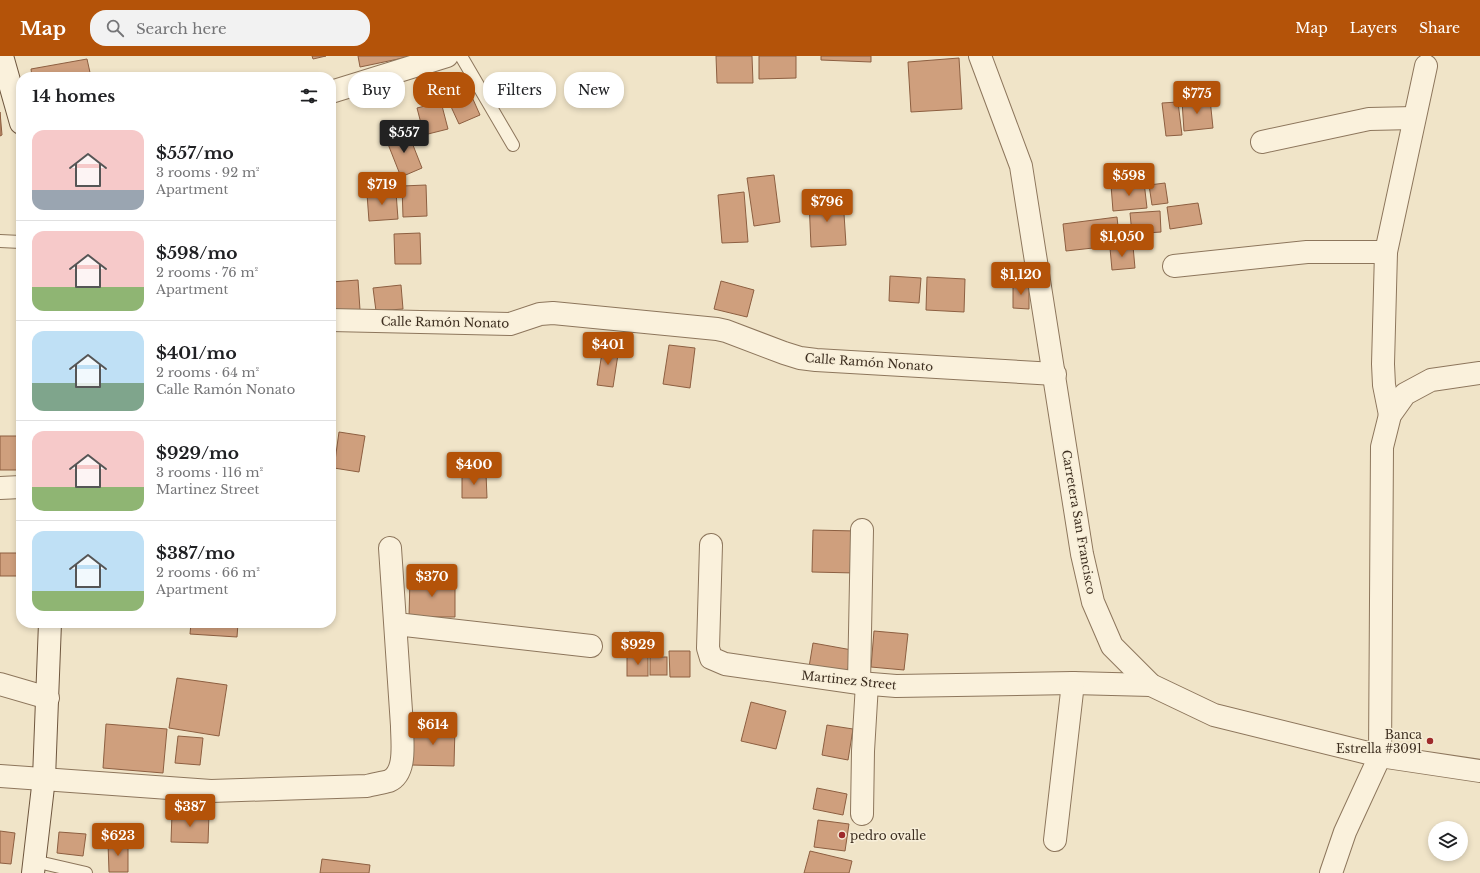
<!DOCTYPE html>
<html lang="en">
<head>
<meta charset="utf-8">
<style>
	body { margin:0; font-family:"Libre Baskerville",serif; background:#f2f2f2; color:#202124; height:100vh; display:flex; flex-direction:column; font-size:15px; white-space:nowrap }
	* { box-sizing:border-box; margin:0 }
	p { font-size:13px; color:#757577 }
	.icon { flex:none; width:22px; height:22px; fill:none; stroke:currentColor; stroke-width:2; stroke-linecap:round; stroke-linejoin:round }
	.map { position:relative; flex:1; overflow:hidden }
	.panel { position:absolute; left:16px; top:16px; width:320px; height:556px; display:flex; flex-direction:column; background:#fff; border-radius:16px; box-shadow:0 2px 6px #0003 }
	.panel>* { flex:none }
	.top-card { position:absolute; left:348px; top:16px; width:380px; height:36px; display:flex; gap:8px }
	.fabs { position:absolute; left:1428px; top:765px; display:grid; gap:8px }
	.fabs a { display:grid; place-items:center; width:40px; height:40px; border-radius:50%; background:#fff; box-shadow:0 2px 6px #0003; font-size:20px }
	.price { position:absolute; translate:-50% -34px; padding:0 9px; border-radius:4px; background:#b45309; color:#fff; font-size:13px; line-height:26px; filter:drop-shadow(0 1px 2px #0008) }
	.price::after { content:''; position:absolute; left:50%; top:24px; width:12px; height:9px; margin-left:-6px; background:inherit; clip-path:polygon(0 0,100% 0,50% 100%) }
	.price.on { background:#222; color:#fff }
	ul { padding:0; list-style:none }
	li { display:flex; align-items:center; gap:12px; height:100px; padding:0 16px }
	li+li { border-top:1px solid #e0e0e0 }
	li span { display:grid; place-items:center; flex:none; width:112px; height:80px; border-radius:12px; color:#555 }
	li>.icon { margin-inline-start:auto }
	span .icon { width:48px; height:48px; fill:#fffc; stroke-width:1 }
	li b { font-size:17px }
	h2 { display:flex; justify-content:space-between; align-items:center; height:48px; padding:0 16px; font-size:17px }
	.pill { padding:0 14px; border-radius:16px; background:#fff; box-shadow:0 2px 6px #0003; font-size:14px; line-height:36px }
	.pill.on { background:#b45309; color:#fff }
	header { display:flex; align-items:center; gap:24px; box-sizing:border-box; height:56px; padding:0 20px; background:#b45309; color:#fff }
	header strong { font-size:19px }
	nav { display:flex; gap:22px; margin-inline-start:auto; font-size:14px }
	.search { width:280px; height:36px; background:#f2f2f2; display:flex; align-items:center; gap:10px; box-sizing:border-box; padding:0 14px; border-radius:16px; color:#757577; font-size:15px }
	.map>svg:first-child { display:block }
	.building { fill:#cf9f7d; stroke:#8d5f41 }
	.lines { fill:none; stroke-linecap:round; stroke-linejoin:round }
	.lane-casing { stroke:#8d765c; stroke-width:14 }
	.street-casing { stroke:#8d765c; stroke-width:24 }
	.secondary-casing { stroke:#6f573f; stroke-width:24 }
	.lane { stroke:#faf1dc; stroke-width:12 }
	.street { stroke:#faf1dc; stroke-width:22 }
	.secondary { stroke:#faf1dc; stroke-width:22 }
	.poi-dot { fill:#9e2a2b; stroke:#f7eed8; stroke-width:1.5 }
	.labels { text-anchor:middle; dominant-baseline:central; stroke-width:3; stroke-linejoin:round; paint-order:stroke }
	.street-label { font-size:12px; fill:#3d2e20; stroke:#f7eed8 }
	.poi-label { font-size:12px; fill:#3d2e20; stroke:#f7eed8; text-anchor:end }
</style>
</head>
<body>
<header>
<strong>Map</strong>
<div class="search"><svg class="icon" aria-label="search" viewBox="0 0 24 24"><circle cx="10" cy="10" r="6"/><path d="M15 15l6 6"/></svg>Search here</div>
<nav><a>Map</a><a>Layers</a><a>Share</a></nav>
</header>
<div class="map">
<svg width="1480" height="817" viewBox="0 0 1480 817">
	<rect width="100%" height="100%" fill="#f0e4c8"/>
	<g class="building">
		<polygon points="312,0 326,0 313,3"/>
		<polygon points="358,0 408,0 408,1 360,11"/>
		<polygon points="716,0 752,0 753,27 717,27"/>
		<polygon points="759,0 796,0 796,22 759,23"/>
		<polygon points="821,0 871,0 871,6 821,4"/>
		<polygon points="959,2 962,53 911,56 908,6"/>
		<polygon points="87,3 91,21 32,21 31,13"/>
		<polygon points="468,32 480,59 459,68 447,42"/>
		<polygon points="1210,43 1213,72 1184,75 1182,45"/>
		<polygon points="441,46 448,73 424,79 417,52"/>
		<polygon points="1178,46 1182,79 1166,80 1162,47"/>
		<polygon points="0,56 2,79 0,80"/>
		<polygon points="407,74 422,112 401,121 386,83"/>
		<polygon points="774,119 780,166 754,170 747,122"/>
		<polygon points="1144,126 1147,152 1113,155 1111,129"/>
		<polygon points="1165,127 1168,147 1152,149 1149,129"/>
		<polygon points="426,129 427,160 403,161 402,130"/>
		<polygon points="396,136 398,163 369,165 367,138"/>
		<polygon points="744,136 748,186 722,187 718,139"/>
		<polygon points="843,142 846,189 811,191 809,144"/>
		<polygon points="1198,147 1202,168 1170,173 1167,151"/>
		<polygon points="1160,155 1161,176 1132,178 1130,157"/>
		<polygon points="1117,161 1120,189 1066,195 1063,168"/>
		<polygon points="420,177 421,208 395,208 394,178"/>
		<polygon points="1133,190 1135,212 1112,214 1110,192"/>
		<polygon points="890,220 921,222 919,247 889,245"/>
		<polygon points="927,221 965,223 964,256 926,254"/>
		<polygon points="358,224 360,254 331,256 331,226"/>
		<polygon points="721,225 754,234 747,261 714,253"/>
		<polygon points="1013,228 1029,228 1029,253 1013,252"/>
		<polygon points="401,229 403,253 376,255 373,232"/>
		<polygon points="669,289 695,292 690,332 663,328"/>
		<polygon points="603,290 619,292 613,331 597,329"/>
		<polygon points="339,376 365,380 359,416 334,412"/>
		<rect x="0" y="380" width="19" height="34"/>
		<polygon points="462,417 486,417 487,442 462,442"/>
		<polygon points="813,474 856,475 855,517 812,516"/>
		<rect x="0" y="497" width="21" height="23"/>
		<polygon points="410,522 455,524 455,561 409,561"/>
		<polygon points="191,567 238,567 237,581 190,578"/>
		<polygon points="874,575 908,578 904,614 871,611"/>
		<polygon points="629,576 650,576 649,598 629,598"/>
		<polygon points="813,587 852,594 847,618 809,611"/>
		<polygon points="669,595 690,595 690,621 670,621"/>
		<rect x="627" y="600" width="21" height="20"/>
		<rect x="650" y="601" width="17" height="18"/>
		<polygon points="177,622 227,629 219,680 169,672"/>
		<polygon points="751,646 786,655 776,693 741,685"/>
		<polygon points="106,668 167,673 163,717 103,712"/>
		<polygon points="412,669 455,671 454,710 411,709"/>
		<polygon points="827,669 853,673 848,704 822,699"/>
		<polygon points="178,680 203,682 200,709 175,707"/>
		<polygon points="817,732 847,738 843,759 813,753"/>
		<polygon points="172,757 209,758 208,787 171,786"/>
		<polygon points="818,764 849,768 845,795 814,791"/>
		<polygon points="0,775 15,777 11,808 0,807"/>
		<polygon points="59,776 86,778 83,800 57,797"/>
		<polygon points="128,786 128,816 109,816 108,787"/>
		<polygon points="810,795 852,805 849,817 804,817"/>
		<polygon points="322,803 370,809 369,817 320,817"/>
	</g>
	<g class="lines">
		<g class="lane-casing">
			<g id="lane">
				<polyline points="461,0 513,89"/>
				<polyline points="0,185 21,186"/>
				<polyline points="34,805 86,817"/>
			</g>
		</g>
		<g class="street-casing">
			<g id="street">
				<polyline points="980,0 1021,110 1082,498 1093,546 1112,590 1151,629 1214,659 1380,700 1480,715"/>
				<polyline points="331,36 447,0"/>
				<polyline points="1262,86 1369,63 1414,62"/>
				<polyline points="1174,210 1307,196 1386,196"/>
				<polyline points="331,264 510,268 540,258 553,257 717,273 726,275 784,297 800,302 816,304 1055,318"/>
				<polyline points="1390,359 1384,329 1383,308 1386,196 1426,10"/>
				<polyline points="0,432 21,431"/>
				<polyline points="711,489 708,592 711,602 725,608 859,627 896,630 1073,627 1151,629"/>
				<polyline points="396,568 591,590"/>
				<polyline points="859,627 862,474"/>
				<polyline points="0,628 48,642"/>
				<path d="M0 720 211 735 367 730C374 728 382 727 389 725 407 717 402 686 402 670L390 492"/>
				<polyline points="862,758 863,695 867,628"/>
				<polyline points="1055,784 1073,627"/>
				<polyline points="1331,817 1345,776 1380,700 1382,391 1390,359 1405,338 1431,324 1480,317"/>
			</g>
		</g>
		<g class="secondary-casing">
			<g id="secondary">
				<polyline points="2,0 21,67"/>
				<polyline points="33,817 44,722 50,567"/>
			</g>
		</g>
		<use href="#lane" class="lane"/>
		<use href="#street" class="street"/>
		<use href="#secondary" class="secondary"/>
	</g>
	<g class="poi-dot">
		<circle cx="1430" cy="685" r="4"/>
		<circle cx="842" cy="779" r="4"/>
	</g>
	<g class="labels">
		<g class="street-label">
			<text transform="translate(445 266) rotate(1)">Calle Ramón Nonato</text>
			<text transform="translate(869 306) rotate(4)">Calle Ramón Nonato</text>
			<text transform="translate(1079 466) rotate(80)">Carretera San Francisco</text>
			<text transform="translate(849 624) rotate(6)">Martinez Street</text>
		</g>
		<g class="poi-label">
			<text x="1422" y="678">Banca<tspan x="1422" dy="14">Estrella #3091</tspan></text>
			<text x="850" y="779" text-anchor="start">pedro ovalle</text>
		</g>
	</g>
</svg>
<div class="fabs">
<a><svg class="icon" aria-label="layers" viewBox="0 0 24 24"><path d="M12 4l9 5-9 5-9-5zM3 14l9 5 9-5"/></svg></a>
</div>
<b class="price" style="left:1197px;top:59px">$775</b>
<b class="price on" style="left:404px;top:98px">$557</b>
<b class="price" style="left:1129px;top:141px">$598</b>
<b class="price" style="left:382px;top:150px">$719</b>
<b class="price" style="left:827px;top:167px">$796</b>
<b class="price" style="left:1122px;top:202px">$1,050</b>
<b class="price" style="left:1021px;top:240px">$1,120</b>
<b class="price" style="left:608px;top:310px">$401</b>
<b class="price" style="left:474px;top:430px">$400</b>
<b class="price" style="left:432px;top:542px">$370</b>
<b class="price" style="left:638px;top:610px">$929</b>
<b class="price" style="left:433px;top:690px">$614</b>
<b class="price" style="left:190px;top:772px">$387</b>
<b class="price" style="left:118px;top:801px">$623</b>
<div class="top-card">
<a class="pill">Buy</a>
<a class="pill on">Rent</a>
<a class="pill">Filters</a>
<a class="pill">New</a>
</div>
<section class="panel">
<h2>14 homes<svg class="icon" aria-label="filters" viewBox="0 0 24 24"><path d="M4 7h16M4 17h16"/><circle cx="9" cy="7" r="2"/><circle cx="15" cy="17" r="2"/></svg></h2>
<ul>
<li><span style="background:linear-gradient(#f6c9c9 75%,#9aa5b1 0)"><svg class="icon" aria-label="home" viewBox="0 0 24 24"><path d="M3 11l9-7 9 7M6 9v11h12V9"/></svg></span><div><b>$557/mo</b><p>3 rooms · 92 m²</p><p>Apartment</p></div></li>
<li><span style="background:linear-gradient(#f6c9c9 70%,#8fb573 0)"><svg class="icon" aria-label="home" viewBox="0 0 24 24"><path d="M3 11l9-7 9 7M6 9v11h12V9"/></svg></span><div><b>$598/mo</b><p>2 rooms · 76 m²</p><p>Apartment</p></div></li>
<li><span style="background:linear-gradient(#bfe0f5 65%,#7fa58c 0)"><svg class="icon" aria-label="home" viewBox="0 0 24 24"><path d="M3 11l9-7 9 7M6 9v11h12V9"/></svg></span><div><b>$401/mo</b><p>2 rooms · 64 m²</p><p>Calle Ramón Nonato</p></div></li>
<li><span style="background:linear-gradient(#f6c9c9 70%,#8fb573 0)"><svg class="icon" aria-label="home" viewBox="0 0 24 24"><path d="M3 11l9-7 9 7M6 9v11h12V9"/></svg></span><div><b>$929/mo</b><p>3 rooms · 116 m²</p><p>Martinez Street</p></div></li>
<li><span style="background:linear-gradient(#bfe0f5 75%,#8fb573 0)"><svg class="icon" aria-label="home" viewBox="0 0 24 24"><path d="M3 11l9-7 9 7M6 9v11h12V9"/></svg></span><div><b>$387/mo</b><p>2 rooms · 66 m²</p><p>Apartment</p></div></li>
</ul>
</section>
</div>
</body>
</html>
